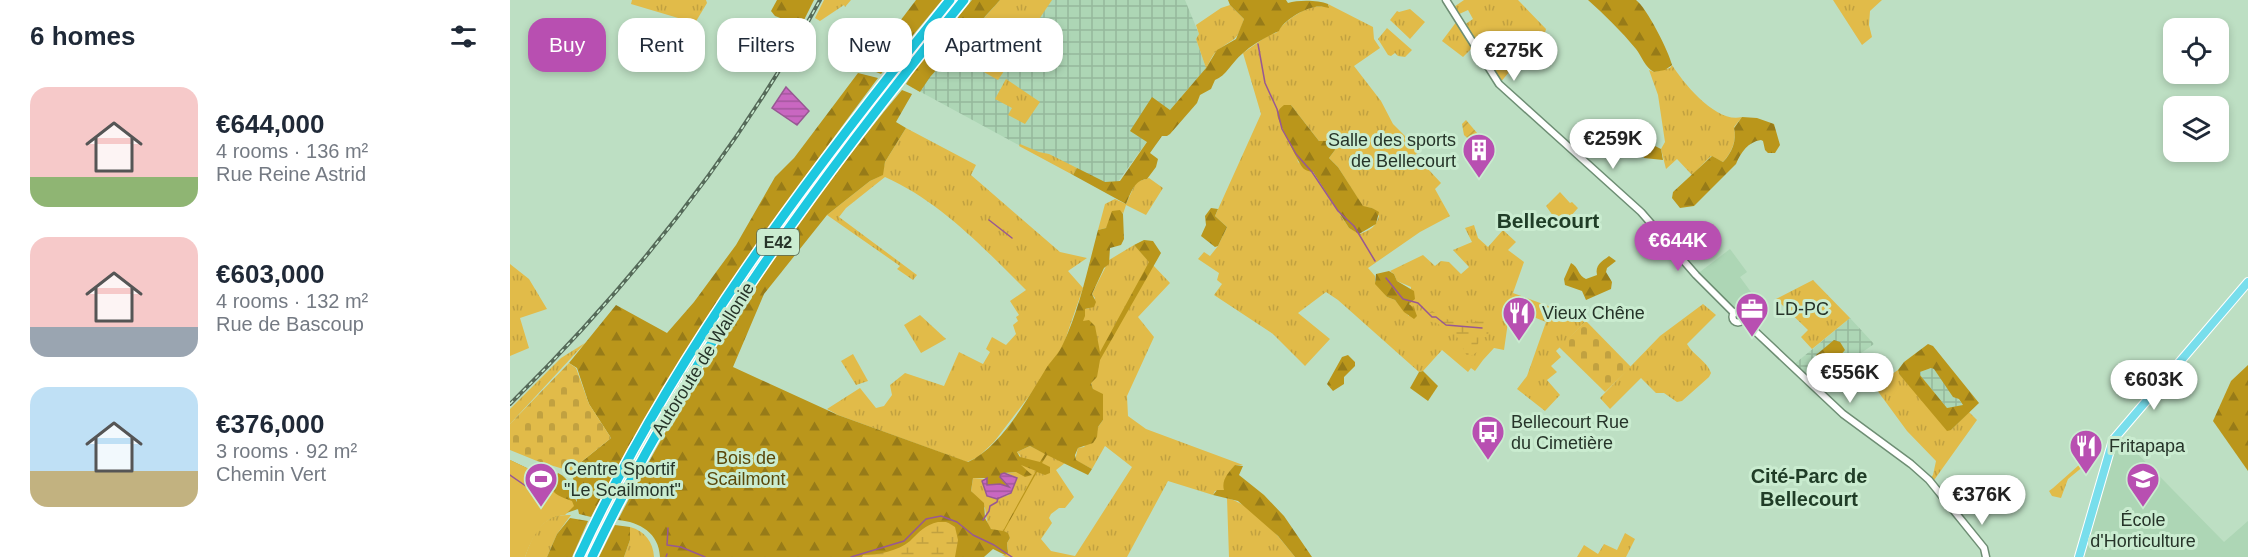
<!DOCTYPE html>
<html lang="en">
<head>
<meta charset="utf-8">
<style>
	body { margin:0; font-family:Helvetica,sans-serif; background:#f6f6f7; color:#1f2937; height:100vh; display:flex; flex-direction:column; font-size:22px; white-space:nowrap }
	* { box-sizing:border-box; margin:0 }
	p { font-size:20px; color:#747a83 }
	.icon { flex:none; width:33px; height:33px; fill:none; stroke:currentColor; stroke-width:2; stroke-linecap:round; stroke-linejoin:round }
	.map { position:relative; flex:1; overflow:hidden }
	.sheet { display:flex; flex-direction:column; background:#fff; width:510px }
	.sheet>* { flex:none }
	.guide { position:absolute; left:18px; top:18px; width:570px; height:54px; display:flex; gap:12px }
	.tools { position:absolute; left:1653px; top:18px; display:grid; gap:12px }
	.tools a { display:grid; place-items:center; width:66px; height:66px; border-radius:12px; background:#fff; box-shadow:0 3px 9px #0003; font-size:30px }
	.price { position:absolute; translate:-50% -51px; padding:0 14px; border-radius:21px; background:#fff; color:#222; font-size:20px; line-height:39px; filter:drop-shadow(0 2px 3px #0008) }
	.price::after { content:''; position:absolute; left:50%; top:36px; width:18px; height:14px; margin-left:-9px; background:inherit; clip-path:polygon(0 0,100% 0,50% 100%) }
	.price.current { background:#b84fb1; color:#fff }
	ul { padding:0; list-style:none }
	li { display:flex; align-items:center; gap:18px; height:150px; padding:0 30px }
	li span { display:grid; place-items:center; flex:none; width:168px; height:120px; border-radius:18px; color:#555 }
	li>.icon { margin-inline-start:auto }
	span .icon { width:72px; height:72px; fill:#fffc; stroke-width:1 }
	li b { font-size:26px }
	h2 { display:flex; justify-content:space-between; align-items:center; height:72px; padding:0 30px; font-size:26px }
	.tag { padding:0 21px; border-radius:18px; background:#fff; box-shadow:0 3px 9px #0003; font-size:21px; line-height:54px }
	.tag.current { background:#b84fb1; color:#fff }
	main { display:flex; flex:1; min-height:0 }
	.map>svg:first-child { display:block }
	.built { fill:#add6b5 }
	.industrial { fill:url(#industrial-grid) }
	.grass { fill:url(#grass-tufts); fill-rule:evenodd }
	.forest { fill:url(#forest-firs); fill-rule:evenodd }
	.wetland { fill:url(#wetland-marsh) }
	.cemetery { fill:url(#cemetery-stones) }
	.garden { fill:url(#garden-furrows) }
	.pitch { fill:#e1bb49 }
	.water { fill:url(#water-rules); stroke:#985893; stroke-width:1.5 }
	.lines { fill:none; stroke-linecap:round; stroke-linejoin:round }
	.stream { stroke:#985893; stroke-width:1.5 }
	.minor-casing { stroke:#6e8e74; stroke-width:9 }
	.major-casing { stroke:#fff; stroke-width:10 }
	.highway-casing { stroke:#fff; stroke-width:12 }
	.minor { stroke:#fff; stroke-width:6 }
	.major { stroke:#78deec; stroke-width:8 }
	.highway { stroke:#1ec8e0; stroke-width:9 }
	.rail-casing { stroke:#556a59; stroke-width:4 }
	.rail { stroke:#caecd0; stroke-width:1.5; stroke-dasharray:4.5; stroke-linecap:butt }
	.labels { text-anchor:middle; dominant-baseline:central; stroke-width:6; stroke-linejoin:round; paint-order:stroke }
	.shield { fill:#caecd0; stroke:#576b5b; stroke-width:1.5 }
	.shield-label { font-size:16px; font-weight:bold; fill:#263429 }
	.poi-label { font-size:18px; fill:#263429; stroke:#caecd0; text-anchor:start }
	.street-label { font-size:18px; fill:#263429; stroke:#caecd0 }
	.park-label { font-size:18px; fill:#5b480a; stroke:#caecd0 }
	.neighbourhood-label { font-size:20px; font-weight:bold; fill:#203d27; stroke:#caecd0 }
	.quarter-label { font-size:21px; font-weight:bold; fill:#203d27; stroke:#caecd0 }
</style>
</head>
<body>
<main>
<section class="sheet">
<h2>6 homes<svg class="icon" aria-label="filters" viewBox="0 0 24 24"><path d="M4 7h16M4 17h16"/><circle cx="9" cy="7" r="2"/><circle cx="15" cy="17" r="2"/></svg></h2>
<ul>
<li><span style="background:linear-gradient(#f6c9c9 75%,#8fb573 0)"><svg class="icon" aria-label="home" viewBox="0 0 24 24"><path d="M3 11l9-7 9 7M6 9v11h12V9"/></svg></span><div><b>€644,000</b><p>4 rooms · 136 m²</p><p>Rue Reine Astrid</p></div></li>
<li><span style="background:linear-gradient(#f6c9c9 75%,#9aa5b1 0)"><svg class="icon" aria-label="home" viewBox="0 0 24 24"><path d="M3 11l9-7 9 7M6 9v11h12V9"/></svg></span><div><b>€603,000</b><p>4 rooms · 132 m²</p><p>Rue de Bascoup</p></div></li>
<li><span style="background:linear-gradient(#bfe0f5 70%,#c2b280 0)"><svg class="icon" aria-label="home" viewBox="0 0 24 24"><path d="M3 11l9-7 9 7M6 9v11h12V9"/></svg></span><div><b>€376,000</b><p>3 rooms · 92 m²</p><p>Chemin Vert</p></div></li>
</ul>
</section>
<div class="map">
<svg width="1738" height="557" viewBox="0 0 1738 557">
	<defs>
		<pattern id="industrial-grid" width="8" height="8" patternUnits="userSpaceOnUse" patternTransform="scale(1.5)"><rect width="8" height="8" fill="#add6b5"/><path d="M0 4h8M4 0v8" fill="none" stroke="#95b89c"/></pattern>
		<pattern id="grass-tufts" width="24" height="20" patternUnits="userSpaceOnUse" patternTransform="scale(1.5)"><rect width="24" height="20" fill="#e1bb49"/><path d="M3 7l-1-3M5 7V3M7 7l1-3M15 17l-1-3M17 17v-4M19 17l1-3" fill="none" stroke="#c1a140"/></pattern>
		<pattern id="forest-firs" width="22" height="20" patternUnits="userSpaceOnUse" patternTransform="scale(1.5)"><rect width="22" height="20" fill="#ba961b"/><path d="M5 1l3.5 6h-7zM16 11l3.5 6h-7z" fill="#977b18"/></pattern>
		<pattern id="wetland-marsh" width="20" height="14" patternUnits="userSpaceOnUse" patternTransform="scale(1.5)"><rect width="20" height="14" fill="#e1bb49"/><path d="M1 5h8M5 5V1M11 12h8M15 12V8" fill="none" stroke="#c1a140"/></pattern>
		<pattern id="cemetery-stones" width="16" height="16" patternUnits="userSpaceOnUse" patternTransform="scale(1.5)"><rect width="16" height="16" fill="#e1bb49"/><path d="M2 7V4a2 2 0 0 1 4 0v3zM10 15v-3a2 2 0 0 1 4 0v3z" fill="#c1a140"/></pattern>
		<pattern id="garden-furrows" width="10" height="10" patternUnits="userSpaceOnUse" patternTransform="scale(1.5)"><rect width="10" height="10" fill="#e1bb49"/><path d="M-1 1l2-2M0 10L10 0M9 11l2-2" fill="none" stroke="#c1a140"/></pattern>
		<pattern id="water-rules" width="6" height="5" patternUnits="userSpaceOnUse" patternTransform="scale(1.5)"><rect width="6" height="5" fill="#c967c1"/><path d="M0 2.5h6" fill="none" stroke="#a3569d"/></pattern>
	</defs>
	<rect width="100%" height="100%" fill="#bddfc3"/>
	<g class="built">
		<polygon points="1220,249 1237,272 1230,277 1249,303 1232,314 1226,312 1186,275"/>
		<polygon points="1610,436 1714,542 1738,521 1738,557 1572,557 1606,443"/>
	</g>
	<g class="industrial">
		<polygon points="462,0 675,0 689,34 686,39 696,68 660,110 599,194 396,84 406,68"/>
		<polygon points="1340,318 1364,344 1307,384 1306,387 1282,366"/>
		<polygon points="1421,368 1424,369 1454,406 1437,408 1410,375 1410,372"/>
	</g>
	<g class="grass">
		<polygon points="122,0 196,0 197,3 185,23 121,4"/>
		<polygon points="314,0 341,0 335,7 334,5 310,21 305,18"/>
		<polygon points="490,0 542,0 488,80 442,54"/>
		<polygon points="954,0 1008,0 1036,29 1027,64 1009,56 1000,71 989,84 963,47 953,57 932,41 947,21 951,27 963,19 958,10 945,16 941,9"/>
		<polygon points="1323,0 1372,0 1360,11 1359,25 1362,37 1352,45"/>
		<path d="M818 4 863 27 864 39 870 48 844 66 871 101 883 124 901 142 903 141 909 151 905 155 931 183 925 189 940 216 910 232 858 268 865 276V281L877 297 885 300 899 316 901 287 887 281 884 274 880 271 913 255 925 266 931 261 939 262 951 274 959 267 943 250 962 242 955 228 964 225 968 238 978 247 993 230 1006 242 998 250 1014 262 1003 293 1041 307 1038 317 1049 320 1064 308 1076 321 1046 351 1051 357 1041 366 1047 372 1037 380 1050 395 1035 411 1007 389 1017 376 1036 322 1003 309 998 322 994 350 984 348 973 360 965 371 961 368 958 372 932 350 913 371 909 372 828 300 816 292 788 313 820 339 795 366 763 334 704 295 712 284 707 280 709 273 688 259 694 252 700 256 708 246 717 227 705 216 751 114 733 53 760 34 766 33C774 22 790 10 804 7 808 6 814 7 819 6ZM781 105 809 141 824 145 825 150 819 158 828 167 853 207 862 208 869 216C866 227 860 230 850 234L839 228 802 172 788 162 786 154 771 122Z"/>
		<path d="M720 5 734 19C726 44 724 37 707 51 702 55 700 62 696 68L686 39 689 34 686 25 711 8Z"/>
		<polygon points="900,9 915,22 900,39 880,20 887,11 889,12"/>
		<polygon points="877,28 902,50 895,57 888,56 885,53 881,56 878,55 868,39"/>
		<path d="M1162 65C1174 84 1207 124 1232 117L1224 127C1227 140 1222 152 1213 162L1201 156 1182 175 1167 159 1156 169 1151 149 1155 142 1148 95 1139 70 1144 72 1160 68Z"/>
		<polygon points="496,79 530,102 515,124 498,115 502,108 485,99"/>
		<path d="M396 128 466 165 461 175 550 252 577 258 558 271 573 288 553 346 529 383 484 442 468 457 457 462 328 415 317 409 350 388 366 408 374 406 382 395 380 385 395 373 434 386 449 352 473 364 480 352 476 349 482 337 496 345 506 334 503 325 508 321 506 317 509 315 500 301 516 290C474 248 429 201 375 177L336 208 329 217 407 275 403 280 387 269 390 266 317 215 360 181 372 175 375 162Z"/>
		<polygon points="510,144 529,152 539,154 567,168 563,175 509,146"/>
		<polygon points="639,178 653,188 636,215 616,205 613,214 612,212 596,228 588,230 595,204 605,199 616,204 626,182"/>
		<polygon points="1050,192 1060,203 1062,202 1068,208 1051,227 1036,206"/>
		<path d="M624 245 660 283 628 317 644 337 617 396 618 416 636 429 733 465H726C717 473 716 478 714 490L705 491 703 495 658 481 617 557H496L492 555H495L498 551 497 543 500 538 496 532 483 530 478 527 475 508 461 491 463 478 476 479 472 481 474 486 488 498 499 495 502 489 496 484 502 488 507 478 497 473 506 472 511 464 510 455 507 452 520 446 555 463 546 470 564 497 555 508H549L541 514 539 518 542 523 531 539 541 551 565 556 622 467 595 446 582 469 565 460 568 448 574 447 593 420 581 383 585 326 572 322 575 309 580 308 585 298 582 294 599 260Z"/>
		<polygon points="0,264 19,279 37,309 10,318 19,348 0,356"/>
		<polygon points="1303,280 1340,318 1302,349 1291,337 1298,330 1266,299"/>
		<path d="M1193 304 1206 315 1177 344C1184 356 1197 361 1201 373L1199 377 1172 401 1167 402 1154 393H1146L1131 378 1100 409 1090 398 1150 336Z"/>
		<polygon points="410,315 436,339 411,353 394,325"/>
		<polygon points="75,343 0,424 0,409 51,358"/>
		<polygon points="343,354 358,381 346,385 331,361"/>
		<polygon points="1388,370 1389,374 1441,430 1459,412 1467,420 1422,483 1419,480 1423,475 1426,461 1397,431 1364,386"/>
		<polygon points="1587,449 1590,449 1591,452 1558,479 1551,498 1542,496 1539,491 1543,488"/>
		<path d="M717 498C746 506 767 535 785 557H719Z"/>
		<path d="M61 515 47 534 37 557H15C24 533 31 514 61 515Z"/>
		<path d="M120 527C135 531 143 542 144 557H114L120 540Z"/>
		<polygon points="1115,533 1125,539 1116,557 1067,557 1074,545 1088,554 1094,544 1107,550"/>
	</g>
	<g class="forest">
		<polygon points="267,0 304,0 291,26 265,16 261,11"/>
		<polygon points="406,0 432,0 371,74 361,70 365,54"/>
		<polygon points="462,0 490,0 420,77 410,92 396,84 406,68"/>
		<path d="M718 0H776L778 3C788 0 808 0 818 4L819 8C815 7 809 6 805 7 793 9 773 21 769 31 756 37 743 44 732 54 722 62 716 76 705 80L701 89 690 95 687 103 660 134 657 136H652L640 153 648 159 646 167 637 179C624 180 621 193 616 204L563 175 567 168 595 182 610 181 637 142 620 131 642 97 660 110 696 68 707 50 726 39 734 19 720 5Z"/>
		<path d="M1078 0H1126C1137 8 1159 52 1162 65L1155 70 1144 72C1135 67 1132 57 1126 49 1111 31 1095 15 1078 0Z"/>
		<path d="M348 73 368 78C263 218 161 360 81 517L69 514 67 504 68 509 39 519 0 460 21 470 22 466 25 468 26 473 45 478 48 473C61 479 61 491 67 502L64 481 60 471 101 438 79 404 67 368 59 363 106 305 157 333 184 302 226 245 265 177 284 158Z"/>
		<path d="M392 90 402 94 386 122 396 128 375 162 373 175 360 181 317 215 254 294 223 367 328 415 458 462C491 447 518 398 537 367 542 360 549 353 553 344 570 308 578 267 588 230L596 228 602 211 610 210 613 214 614 239 611 245 600 248 599 264 594 268 582 294 586 302 584 307 575 309V316L573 321 579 320 585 326 590 352 639 262 624 245 634 240 643 241 651 253 590 360 587 377 581 383 583 389 593 394V420L588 427 587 437 583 443 568 448 565 455 566 460 582 469 578 475 537 455 532 463 540 467V473L535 475 527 472 494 531 498 533 500 538 497 543 498 553 495 555 483 549 474 557H150C149 533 130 522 108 520 170 399 242 285 324 176 346 147 368 118 392 90ZM520 446 535 454 530 462 510 457 507 452ZM511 465 526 471 493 531 481 529 475 518 474 503 461 491 463 478H477V485L498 487 490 477 494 473 506 472 515 477 522 475Z"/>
		<path d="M774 105H781L809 141H819L824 145 825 150 819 158 828 167 853 206 862 208 869 212 866 224 849 234 839 228 803 172C799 171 797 171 794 169 789 165 770 124 768 118 766 112 770 108 774 105Z"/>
		<path d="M1232 117 1247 118 1264 124 1270 145 1265 153H1258L1255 150 1253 141 1251 140C1238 142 1231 152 1226 164L1184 206 1170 208 1162 198 1163 192 1202 156 1213 162C1222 153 1227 140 1224 128Z"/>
		<polygon points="1127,137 1151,149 1153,160 1134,158 1130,151"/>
		<polygon points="701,208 708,209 705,216 717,227 708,246 705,247 691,236 696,225 695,216"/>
		<path d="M1099 256 1106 261 1097 268 1096 272 1102 282 1101 289 1076 300 1072 291 1055 285 1054 279 1061 263C1069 267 1068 276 1076 279L1087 275C1085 265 1091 262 1099 256Z"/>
		<polygon points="879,271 884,274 887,281 904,291 905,299 899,304 904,308 907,316 904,319 894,312 885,300 877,297 865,284 866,274"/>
		<path d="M1324 340 1330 342 1335 350C1329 357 1321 365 1312 366L1306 355Z"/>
		<path d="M1418 344 1423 346 1469 403 1441 430 1437 431 1389 374 1388 370 1394 362ZM1421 368 1424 369 1443 397 1449 399 1453 405 1437 408 1410 375V372Z"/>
		<polygon points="838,355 845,362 845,366 834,377 834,384 823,391 817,384 832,357"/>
		<polygon points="1738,365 1738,471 1703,421 1721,381"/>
		<polygon points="913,371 928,386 918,401 900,388 909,372"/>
		<path d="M725 465 733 466 729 475 754 495 774 516 802 557H785L768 536 728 501 703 495 707 490H714C711 480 719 472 725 465Z"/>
		<polygon points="60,518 78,521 62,557 37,557 47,534"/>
		<polygon points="105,525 120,527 120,540 114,557 89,557"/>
	</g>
	<g class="wetland">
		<path d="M922 311C944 325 956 326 980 318L978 336 970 339 967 346V352L958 358 945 333 937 331 927 323 917 321 915 319 919 313Z"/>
		<path d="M428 522H437L445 527 448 540 445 557H352L353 555C368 555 388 551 400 541 409 532 415 525 428 522Z"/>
	</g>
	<g class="cemetery">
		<polygon points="1076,321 1121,367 1095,392 1049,347"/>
		<polygon points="59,363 66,368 79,404 101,438 60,471 27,461 0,450 0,424"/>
	</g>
	<polygon class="garden" points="956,120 973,140 966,146 954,135 952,124"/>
	<path class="pitch" d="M0 460 21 470 22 466 25 468 26 473 41 478 39 485C44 495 51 497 62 501L64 506 55 515C31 516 23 537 15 557H0Z"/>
	<g class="water">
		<polygon points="276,87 299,111 287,125 262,108"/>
		<polygon points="494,473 507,478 501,493 487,499 477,496 472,481 477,478 477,485 490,484 499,487 490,477 491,474"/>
	</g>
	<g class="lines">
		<g class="stream">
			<polyline points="748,44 755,83 767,109 772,129 786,154 802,172 828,211 844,226 865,261"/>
			<polyline points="479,220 502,238"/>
			<polyline points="876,278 893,299 908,303 922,317 926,317 936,325 972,328"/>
			<polyline points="0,475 23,491"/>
			<polyline points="473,520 479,511 480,506 487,502 488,498"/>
			<polyline points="158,528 157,545 171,547 195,557"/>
			<polyline points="156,557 157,554"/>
			<polyline points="341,557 394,541 416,519 431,516 447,522 463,535 484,545 502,557"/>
		</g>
		<g class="minor-casing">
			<g id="minor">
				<polyline points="936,0 989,84 1131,212 1186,275 1224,313"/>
				<circle cx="1228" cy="317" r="5.5"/>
				<polyline points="1232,319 1333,414 1401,464 1419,480 1474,548 1476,557"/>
			</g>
		</g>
		<g class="major-casing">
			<polyline id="major" points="1569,557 1603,440 1738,282"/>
		</g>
		<g class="highway-casing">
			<g id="highway">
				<path d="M69 557C163 353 300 173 440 0"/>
				<path d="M82 557C179 354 313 174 454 0"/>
			</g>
		</g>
		<use href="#minor" class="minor"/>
		<use href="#major" class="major"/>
		<use href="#highway" class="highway"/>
		<g class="rail-casing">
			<path id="rail" d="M0 404C122 284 228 151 310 0"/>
		</g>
		<use href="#rail" class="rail"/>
	</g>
	<defs>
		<g id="building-pin" transform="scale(1.725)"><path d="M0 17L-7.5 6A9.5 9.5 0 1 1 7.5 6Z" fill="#b84fb1" stroke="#caecd0"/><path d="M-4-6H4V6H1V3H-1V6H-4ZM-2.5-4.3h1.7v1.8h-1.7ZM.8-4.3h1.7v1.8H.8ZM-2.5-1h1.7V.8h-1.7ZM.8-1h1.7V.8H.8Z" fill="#fff"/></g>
		<g id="office-pin" transform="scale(1.725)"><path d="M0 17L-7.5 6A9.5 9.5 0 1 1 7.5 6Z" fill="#b84fb1" stroke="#caecd0"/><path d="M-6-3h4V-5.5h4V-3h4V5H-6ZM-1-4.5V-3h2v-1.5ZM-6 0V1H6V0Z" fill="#fff"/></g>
		<g id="restaurant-pin" transform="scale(1.725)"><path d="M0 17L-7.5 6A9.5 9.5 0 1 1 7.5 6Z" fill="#b84fb1" stroke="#caecd0"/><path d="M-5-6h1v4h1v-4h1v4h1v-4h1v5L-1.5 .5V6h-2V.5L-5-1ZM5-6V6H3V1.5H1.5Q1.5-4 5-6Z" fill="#fff"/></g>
		<g id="bus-pin" transform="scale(1.725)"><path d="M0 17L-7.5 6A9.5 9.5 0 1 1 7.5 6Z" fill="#b84fb1" stroke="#caecd0"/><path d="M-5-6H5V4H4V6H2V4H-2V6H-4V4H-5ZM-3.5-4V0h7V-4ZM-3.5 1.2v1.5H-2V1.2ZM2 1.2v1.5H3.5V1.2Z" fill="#fff"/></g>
		<g id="stadium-pin" transform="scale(1.725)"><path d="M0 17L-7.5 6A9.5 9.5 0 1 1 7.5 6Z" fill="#b84fb1" stroke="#caecd0"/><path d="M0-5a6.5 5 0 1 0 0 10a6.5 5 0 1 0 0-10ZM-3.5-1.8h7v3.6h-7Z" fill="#fff"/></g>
		<g id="university-pin" transform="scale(1.725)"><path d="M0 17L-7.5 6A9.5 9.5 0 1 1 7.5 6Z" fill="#b84fb1" stroke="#caecd0"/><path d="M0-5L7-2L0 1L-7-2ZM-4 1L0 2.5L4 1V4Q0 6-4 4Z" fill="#fff"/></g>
	</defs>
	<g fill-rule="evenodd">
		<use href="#building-pin" x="969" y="150"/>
		<use href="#office-pin" x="1242" y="309"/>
		<use href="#restaurant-pin" x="1009" y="313"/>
		<use href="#bus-pin" x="978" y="432"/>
		<use href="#restaurant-pin" x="1576" y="446"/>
		<use href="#stadium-pin" x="31" y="479"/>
		<use href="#university-pin" x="1633" y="479"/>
	</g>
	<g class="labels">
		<rect class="shield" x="247" y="229" width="42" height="26" rx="4.5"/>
		<g class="shield-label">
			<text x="268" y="242">E42</text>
		</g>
		<g class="poi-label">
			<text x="946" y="140" text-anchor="end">Salle des sports<tspan x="946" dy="21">de Bellecourt</tspan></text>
			<text x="1265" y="309">LD-PC</text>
			<text x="1032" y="313">Vieux Chêne</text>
			<text x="1001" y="422">Bellecourt Rue<tspan x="1001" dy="21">du Cimetière</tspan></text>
			<text x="1599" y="446">Fritapapa</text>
			<text x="54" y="469">Centre Sportif<tspan x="54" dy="21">"Le Scailmont"</tspan></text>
			<text x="1633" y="520" text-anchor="middle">École<tspan x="1633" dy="21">d'Horticulture</tspan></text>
		</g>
		<g class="street-label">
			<text transform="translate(193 359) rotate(-58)">Autoroute de Wallonie</text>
		</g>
		<g class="park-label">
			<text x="236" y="458">Bois de<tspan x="236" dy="21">Scailmont</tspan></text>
		</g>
		<g class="neighbourhood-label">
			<text x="1299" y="476">Cité-Parc de<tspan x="1299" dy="23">Bellecourt</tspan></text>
		</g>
		<g class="quarter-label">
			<text x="1038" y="220">Bellecourt</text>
		</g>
	</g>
</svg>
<div class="tools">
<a><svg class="icon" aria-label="locate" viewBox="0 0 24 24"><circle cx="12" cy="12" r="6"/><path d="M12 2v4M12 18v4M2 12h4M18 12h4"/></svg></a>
<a><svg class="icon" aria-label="layers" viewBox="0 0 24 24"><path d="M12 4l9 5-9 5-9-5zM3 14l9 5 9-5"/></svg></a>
</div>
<b class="price" style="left:1004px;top:82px">€275K</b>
<b class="price" style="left:1103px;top:170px">€259K</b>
<b class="price current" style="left:1168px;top:272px">€644K</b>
<b class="price" style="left:1340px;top:404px">€556K</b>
<b class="price" style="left:1644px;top:411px">€603K</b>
<b class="price" style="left:1472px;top:526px">€376K</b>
<div class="guide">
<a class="tag current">Buy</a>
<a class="tag">Rent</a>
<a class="tag">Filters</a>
<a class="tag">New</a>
<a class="tag">Apartment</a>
</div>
</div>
</main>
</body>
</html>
